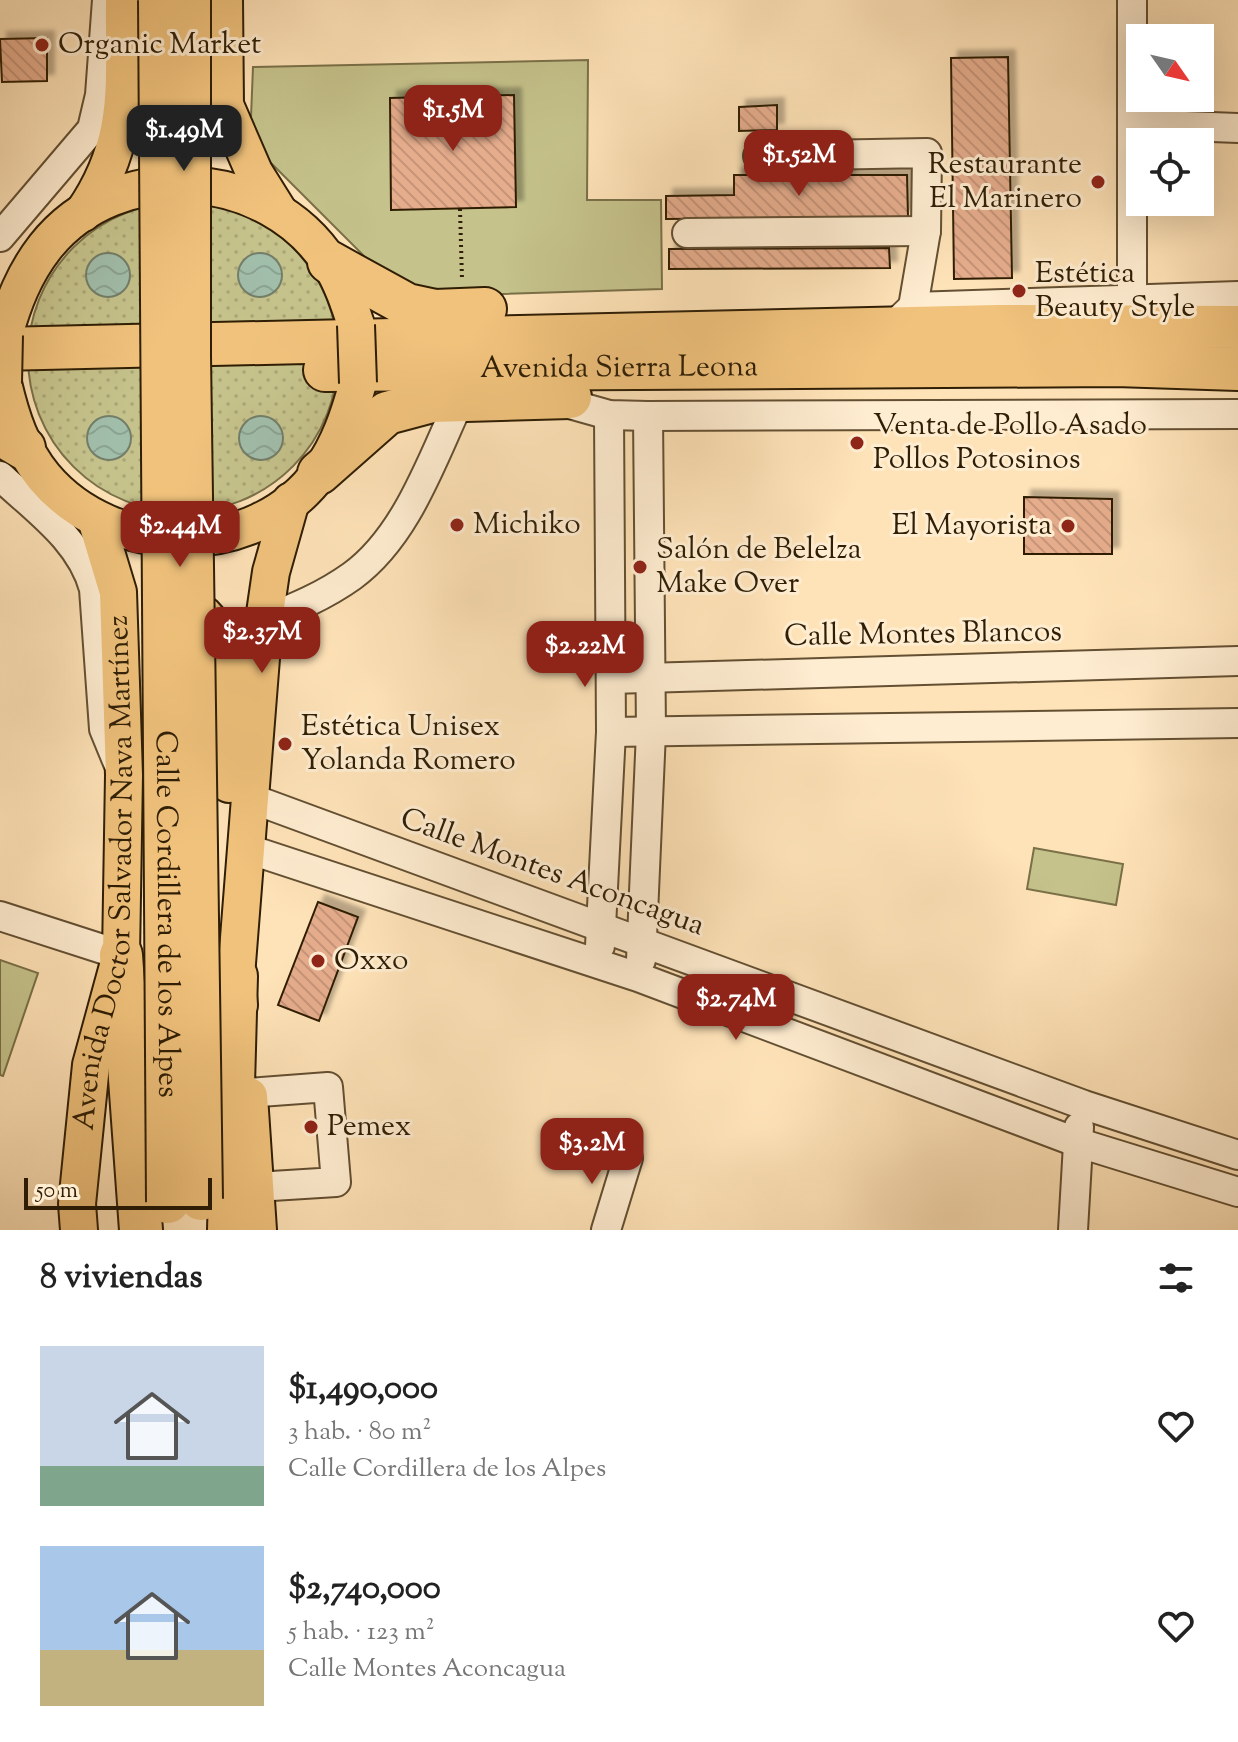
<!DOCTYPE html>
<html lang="es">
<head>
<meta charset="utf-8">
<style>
	body { margin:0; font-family:"Sorts Mill Goudy",serif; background:#f2f2f2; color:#222; height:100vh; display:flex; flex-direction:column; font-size:30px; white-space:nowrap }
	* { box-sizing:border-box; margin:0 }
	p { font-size:26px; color:#767676 }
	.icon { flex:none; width:44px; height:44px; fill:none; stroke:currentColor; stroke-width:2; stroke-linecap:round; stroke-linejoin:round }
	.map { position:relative; height:1230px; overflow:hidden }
	.side { display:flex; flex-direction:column; background:#fff; flex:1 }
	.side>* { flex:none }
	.needle { width:52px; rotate:124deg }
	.tools { position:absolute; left:1126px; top:24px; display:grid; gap:16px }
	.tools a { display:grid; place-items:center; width:88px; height:88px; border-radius:0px; background:#fff; box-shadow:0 8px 32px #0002; font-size:40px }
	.scale { position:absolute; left:24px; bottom:20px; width:188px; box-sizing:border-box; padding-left:8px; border:4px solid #2f1e05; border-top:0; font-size:22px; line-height:28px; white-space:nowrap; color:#2f1e05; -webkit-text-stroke:6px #ffedd1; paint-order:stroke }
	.price { position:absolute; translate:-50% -68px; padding:0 18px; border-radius:16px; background:#8f2418; color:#fff; font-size:26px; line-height:52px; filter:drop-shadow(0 2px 4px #0008) }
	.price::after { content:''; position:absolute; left:50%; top:48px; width:24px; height:18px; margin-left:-12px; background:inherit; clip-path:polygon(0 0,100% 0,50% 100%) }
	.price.current { background:#222; color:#fff }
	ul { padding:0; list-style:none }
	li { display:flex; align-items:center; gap:24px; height:200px; padding:0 40px }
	li span { display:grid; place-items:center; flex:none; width:224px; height:160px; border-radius:0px; color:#555 }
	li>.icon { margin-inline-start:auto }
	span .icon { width:96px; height:96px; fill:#fffc; stroke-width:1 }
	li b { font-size:34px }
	h2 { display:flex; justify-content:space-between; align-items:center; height:96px; padding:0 40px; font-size:34px }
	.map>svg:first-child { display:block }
	.green { fill:#c5c28b; stroke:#7a7048; stroke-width:2 }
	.park { fill:url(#park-dots); stroke:#7a7048; stroke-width:2 }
	.water { fill:url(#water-waves); stroke:#737e69; stroke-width:2 }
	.building { fill:url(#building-back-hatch); stroke:#2f1e05; stroke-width:2; filter:url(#shadow) }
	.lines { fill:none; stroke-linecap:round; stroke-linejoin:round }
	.minor-casing { stroke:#634f32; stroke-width:32 }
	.major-casing { stroke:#2f1e05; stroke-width:40 }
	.highway-casing { stroke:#2f1e05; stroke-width:46 }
	.path { stroke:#2f1e05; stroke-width:4; stroke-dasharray:2 4; stroke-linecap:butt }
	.minor { stroke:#ffedd1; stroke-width:28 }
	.major { stroke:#f0c27c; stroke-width:36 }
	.highway { stroke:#f0c27c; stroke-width:42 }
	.major-bridge-casing { stroke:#2f1e05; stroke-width:40; stroke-linecap:butt }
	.highway-bridge-casing { stroke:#2f1e05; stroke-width:46; stroke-linecap:butt }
	.major-bridge { stroke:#f0c27c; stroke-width:36 }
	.highway-bridge { stroke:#f0c27c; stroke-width:42 }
	.poi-dot { fill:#8f2418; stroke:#ffedd1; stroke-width:3 }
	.labels { text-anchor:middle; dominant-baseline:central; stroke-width:6; stroke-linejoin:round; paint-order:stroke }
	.poi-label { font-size:30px; fill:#2f1e05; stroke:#ffedd1; text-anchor:start }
	.street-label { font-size:30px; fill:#2f1e05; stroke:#ffedd1 }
</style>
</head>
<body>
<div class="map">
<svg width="1238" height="1230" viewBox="0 0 1238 1230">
	<defs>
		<pattern id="park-dots" width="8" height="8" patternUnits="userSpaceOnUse" patternTransform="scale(2)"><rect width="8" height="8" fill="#c5c28b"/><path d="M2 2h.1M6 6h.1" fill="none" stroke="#aaa676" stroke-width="1.8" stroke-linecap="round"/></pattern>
		<pattern id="water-waves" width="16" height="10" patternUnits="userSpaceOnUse" patternTransform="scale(2)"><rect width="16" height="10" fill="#a1beab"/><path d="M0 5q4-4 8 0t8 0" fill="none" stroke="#8ba392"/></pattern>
		<pattern id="building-back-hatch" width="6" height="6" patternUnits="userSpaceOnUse" patternTransform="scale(2)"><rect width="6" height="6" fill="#e6ad8d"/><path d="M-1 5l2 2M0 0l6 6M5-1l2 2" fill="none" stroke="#c69478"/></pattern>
		<filter id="shadow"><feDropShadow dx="7" dy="-7" stdDeviation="2" flood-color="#0004"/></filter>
	</defs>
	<rect width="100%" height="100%" fill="#ffe3b8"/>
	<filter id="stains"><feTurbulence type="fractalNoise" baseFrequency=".0025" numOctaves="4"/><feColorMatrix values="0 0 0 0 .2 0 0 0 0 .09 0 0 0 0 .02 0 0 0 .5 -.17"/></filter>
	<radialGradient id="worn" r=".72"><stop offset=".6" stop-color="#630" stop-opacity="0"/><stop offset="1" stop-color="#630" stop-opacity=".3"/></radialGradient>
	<g class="green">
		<polygon points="588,60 587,200 661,200 662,289 405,297 250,142 253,67"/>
		<polygon points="1034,848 1123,864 1116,905 1027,889"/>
		<polygon points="0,960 38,973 3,1076 0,1075"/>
	</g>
	<circle class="park" cx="183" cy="357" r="155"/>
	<g class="water">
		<circle cx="108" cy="275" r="22"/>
		<circle cx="260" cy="275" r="22"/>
		<circle cx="109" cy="438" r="22"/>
		<circle cx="261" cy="438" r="22"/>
	</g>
	<g class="building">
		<polygon points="47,38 47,81 2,82 0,39"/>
		<polygon points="1008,57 1012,278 954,279 951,58"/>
		<polygon points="514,95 516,207 391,210 390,98"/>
		<polygon points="777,105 777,130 739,131 739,107"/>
		<polygon points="734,175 907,175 908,217 666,219 666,196 734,195"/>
		<polygon points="889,248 890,268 669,269 669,249"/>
		<polygon points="1024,497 1112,499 1112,554 1024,554"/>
		<polygon points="318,902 358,917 319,1021 278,1005"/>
	</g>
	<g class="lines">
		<g class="minor-casing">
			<g id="minor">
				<polyline points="1132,124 1238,128"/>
				<polyline points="758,156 927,153 926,231 913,307"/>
				<polyline points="687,233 926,231"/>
				<polyline points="0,237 92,129 100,95 107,0"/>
				<polyline points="1132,315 1132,0"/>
				<polyline points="891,328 913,307 1238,296"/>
				<polyline points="552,399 609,415 648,416 1238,414"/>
				<path d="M0 476C35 509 81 540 94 589L104 729 118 763"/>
				<path d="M264 620C295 608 324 596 352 576 407 536 432 459 460 400"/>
				<polyline points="611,679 1238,661"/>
				<polyline points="611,732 1238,723"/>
				<polyline points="250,798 1084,1105 1238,1155"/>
				<polyline points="248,849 638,977 1076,1142 1238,1192"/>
				<polyline points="0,916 121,955"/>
				<polyline points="600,946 611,732 609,415"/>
				<polyline points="641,960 651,732 648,416"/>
				<polyline points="248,1093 328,1087 336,1182 256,1187"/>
				<polyline points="606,1230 628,1158"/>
				<polyline points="1073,1230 1079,1127"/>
			</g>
		</g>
		<g class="major-casing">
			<g id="major">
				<polyline points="224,0 225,105 254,172 279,212"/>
				<path d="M83 213C133 141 123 83 124 0"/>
				<path d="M4 335C13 303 24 274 45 247 117 156 268 167 330 263 342 282 349 303 356 325"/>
				<path d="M3 383C11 417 21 449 44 477 113 559 255 561 320 472 340 444 349 415 358 383"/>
				<polyline points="173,604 203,614 230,644 229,784"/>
				<polyline points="239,1005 236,976 264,620 271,572 291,501"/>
				<polyline points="249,1096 258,1230"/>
				<path id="s1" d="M79 1230 77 1204 91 1065 121 955 124 775 118 592 96 519"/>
			</g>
		</g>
		<g class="highway-casing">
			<g id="highway">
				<polyline points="329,262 407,305 435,311 485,309"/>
				<polyline points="0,349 998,326 1238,327"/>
				<path id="s2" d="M325 370 1116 365 1238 369"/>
				<polyline points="0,434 24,448"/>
				<polyline points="319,473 387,413 432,401 570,397"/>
				<polyline points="121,955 141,1230"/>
				<polyline points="229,1230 236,976"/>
			</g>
		</g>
		<polyline class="path" points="460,209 462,279"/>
		<use href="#minor" class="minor"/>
		<use href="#major" class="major"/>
		<use href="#highway" class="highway"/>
		<g class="major-bridge-casing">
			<g id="major-bridge">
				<polyline points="356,325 358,383"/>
				<polyline points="3,383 4,335"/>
			</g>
		</g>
		<g class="highway-bridge-casing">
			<g id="highway-bridge">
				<path id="s3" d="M160 0 168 1202"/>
				<polyline points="189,0 189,356 201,1199"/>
			</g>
		</g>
		<use href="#major-bridge" class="major-bridge"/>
		<use href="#highway-bridge" class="highway-bridge"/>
	</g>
	<g class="poi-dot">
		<circle cx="42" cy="45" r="8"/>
		<circle cx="1098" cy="182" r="8"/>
		<circle cx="1019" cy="291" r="8"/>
		<circle cx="857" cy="443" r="8"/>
		<circle cx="457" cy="525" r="8"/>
		<circle cx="1068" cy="526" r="8"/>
		<circle cx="640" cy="567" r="8"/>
		<circle cx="285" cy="744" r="8"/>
		<circle cx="318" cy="961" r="8"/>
		<circle cx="311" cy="1127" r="8"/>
	</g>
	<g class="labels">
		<g class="poi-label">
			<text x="58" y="45">Organic Market</text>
			<text x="1082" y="165" text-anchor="end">Restaurante<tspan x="1082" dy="34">El Marinero</tspan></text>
			<text x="1035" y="274">Estética<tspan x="1035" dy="34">Beauty Style</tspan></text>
			<text x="873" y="426">Venta de Pollo Asado<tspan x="873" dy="34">Pollos Potosinos</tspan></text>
			<text x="473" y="525">Michiko</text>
			<text x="1052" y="526" text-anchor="end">El Mayorista</text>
			<text x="656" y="550">Salón de Belelza<tspan x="656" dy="34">Make Over</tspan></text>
			<text x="301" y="727">Estética Unisex<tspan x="301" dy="34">Yolanda Romero</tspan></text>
			<text x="334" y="961">Oxxo</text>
			<text x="327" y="1127">Pemex</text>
		</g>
		<g class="street-label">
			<text stroke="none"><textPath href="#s2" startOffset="294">Avenida Sierra Leona</textPath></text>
			<text transform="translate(923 635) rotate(-1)">Calle Montes Blancos</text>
			<text stroke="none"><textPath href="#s1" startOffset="360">Avenida Doctor Salvador Nava Martínez</textPath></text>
			<text transform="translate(552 873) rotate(20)">Calle Montes Aconcagua</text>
			<text stroke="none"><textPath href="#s3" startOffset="914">Calle Cordillera de los Alpes</textPath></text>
		</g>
	</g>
	<rect width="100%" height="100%" filter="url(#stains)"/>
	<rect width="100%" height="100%" fill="url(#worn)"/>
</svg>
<div class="tools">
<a><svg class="needle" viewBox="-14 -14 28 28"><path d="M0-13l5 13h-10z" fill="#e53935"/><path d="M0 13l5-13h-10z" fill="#767676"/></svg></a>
<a><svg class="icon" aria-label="locate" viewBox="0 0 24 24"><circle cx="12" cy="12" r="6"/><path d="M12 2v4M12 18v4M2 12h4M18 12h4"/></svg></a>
</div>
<div class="scale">50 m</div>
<b class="price" style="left:453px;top:153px">$1.5M</b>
<b class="price current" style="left:184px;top:173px">$1.49M</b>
<b class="price" style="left:799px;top:198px">$1.52M</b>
<b class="price" style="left:180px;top:569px">$2.44M</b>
<b class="price" style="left:262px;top:675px">$2.37M</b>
<b class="price" style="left:585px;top:689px">$2.22M</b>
<b class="price" style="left:736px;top:1042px">$2.74M</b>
<b class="price" style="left:592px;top:1186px">$3.2M</b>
</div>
<section class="side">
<h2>8 viviendas<svg class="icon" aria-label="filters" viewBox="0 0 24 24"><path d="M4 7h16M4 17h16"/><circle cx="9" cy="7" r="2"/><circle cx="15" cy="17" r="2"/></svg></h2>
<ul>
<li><span style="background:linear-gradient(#c9d6e8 75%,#7fa58c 0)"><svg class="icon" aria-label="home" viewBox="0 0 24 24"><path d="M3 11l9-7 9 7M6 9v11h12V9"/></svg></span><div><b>$1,490,000</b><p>3 hab. · 80 m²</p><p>Calle Cordillera de los Alpes</p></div><svg class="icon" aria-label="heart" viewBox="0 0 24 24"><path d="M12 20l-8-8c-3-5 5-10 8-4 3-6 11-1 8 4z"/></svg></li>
<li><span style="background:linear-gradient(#a9c7e8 65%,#c2b280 0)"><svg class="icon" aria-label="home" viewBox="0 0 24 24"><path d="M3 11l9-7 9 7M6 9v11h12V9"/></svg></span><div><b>$2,740,000</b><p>5 hab. · 123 m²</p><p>Calle Montes Aconcagua</p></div><svg class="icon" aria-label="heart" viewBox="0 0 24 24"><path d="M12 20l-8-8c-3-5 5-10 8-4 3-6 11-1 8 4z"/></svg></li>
</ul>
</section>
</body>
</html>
